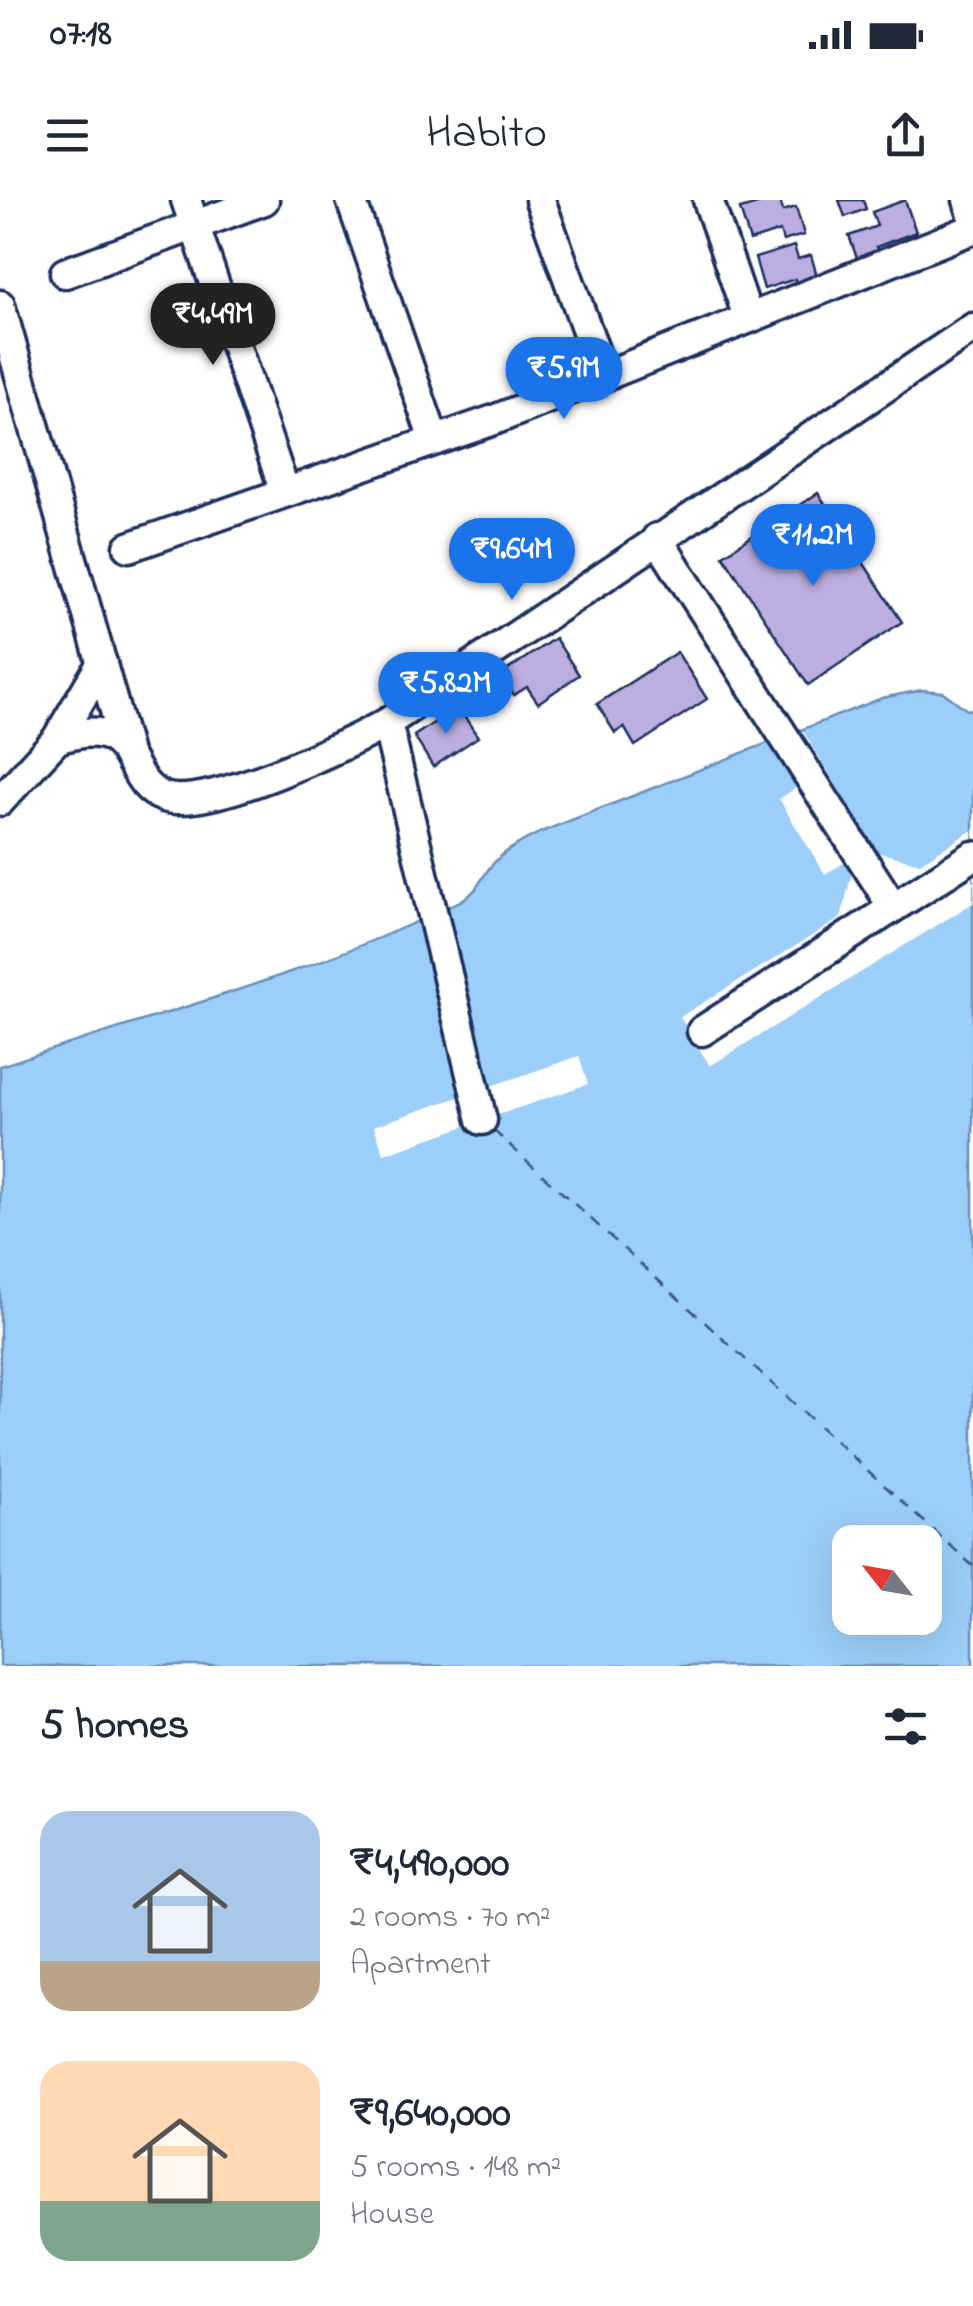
<!DOCTYPE html>
<html lang="en">
<head>
<meta charset="utf-8">
<style>
	body { margin:0; font-family:"Indie Flower",sans-serif; background:#f6f6f7; color:#1f2937; height:100vh; display:flex; flex-direction:column; font-size:38px; white-space:nowrap }
	* { box-sizing:border-box; margin:0 }
	p { font-size:32px; color:#747a83 }
	.icon { flex:none; width:55px; height:55px; fill:none; stroke:currentColor; stroke-width:2; stroke-linecap:round; stroke-linejoin:round }
	.map { position:relative; height:1466px; overflow:hidden }
	.side { display:flex; flex-direction:column; background:#fff; flex:1 }
	.side>* { flex:none }
	.needle { width:65px; rotate:301deg }
	.controls { position:absolute; left:832px; top:1325px; display:grid; gap:20px }
	.controls a { display:grid; place-items:center; width:110px; height:110px; border-radius:20px; background:#fff; box-shadow:0 10px 40px #0002; font-size:50px }
	.price { position:absolute; translate:-50% -85px; padding:0 22px; border-radius:35px; background:#1a73e8; color:#fff; font-size:32px; line-height:65px; filter:drop-shadow(0 2px 5px #0008) }
	.price::after { content:''; position:absolute; left:50%; top:60px; width:30px; height:22px; margin-left:-15px; background:inherit; clip-path:polygon(0 0,100% 0,50% 100%) }
	.price.selected { background:#222; color:#fff }
	ul { padding:0; list-style:none }
	li { display:flex; align-items:center; gap:30px; height:250px; padding:0 40px }
	li span { display:grid; place-items:center; flex:none; width:280px; height:200px; border-radius:30px; color:#555 }
	li>.icon { margin-inline-start:auto }
	span .icon { width:120px; height:120px; fill:#fffc; stroke-width:1 }
	li b { font-size:42px }
	h2 { display:flex; justify-content:space-between; align-items:center; height:120px; padding:0 40px; font-size:42px }
	.status { display:flex; justify-content:space-between; align-items:center; height:70px; padding:0 50px; background:#fff; direction:ltr }
	.status svg { height:28px; fill:currentColor }
	header { display:flex; justify-content:space-between; align-items:center; height:130px; padding:0 40px; background:#fff; font-size:45px; font-weight:600 }
	.map>svg:first-child { display:block }
	.water { fill:#9bcef8; stroke:#688eba; stroke-width:2.5; fill-rule:evenodd }
	.pier { fill:#fff }
	.lines { fill:none; stroke-linecap:round; stroke-linejoin:round }
	.ferry { stroke:#3b5784; stroke-width:2.5; stroke-dasharray:12 10; stroke-linecap:butt }
	.building { fill:#bcafe0; stroke:#1b2f5e; stroke-width:2.5 }
	.minor-casing { stroke:#1b2f5e; stroke-width:35 }
	.minor { stroke:#fff; stroke-width:28 }
</style>
</head>
<body>
<div class="status"><b>07:18</b><svg viewBox="0 0 49 12"><path d="M0 12V9h3v3zM5 12V6h3v6zM10 12V3h3v9zM15 12V0h3v12zM26 1h20v11H26zM47 4h2v5h-2z"/></svg></div>
<header><svg class="icon" aria-label="menu" viewBox="0 0 24 24"><path d="M4 6h16M4 12h16M4 18h16"/></svg>Habito<svg class="icon" aria-label="share" viewBox="0 0 24 24"><path d="M12 15V3M7 8l5-5 5 5M5 13v7h14v-7"/></svg></header>
<div class="map">
<svg width="973" height="1466" viewBox="0 0 973 1466">
	<rect width="100%" height="100%" fill="#fff"/>
	<filter id="ink" filterUnits="userSpaceOnUse"><feTurbulence type="fractalNoise" baseFrequency=".01" numOctaves="2"/><feDisplacementMap in="SourceGraphic" scale="20" xChannelSelector="R" yChannelSelector="G"/><feConvolveMatrix kernelMatrix="1 2 1 2 8 2 1 2 1" color-interpolation-filters="sRGB"/></filter>
	<g filter="url(#ink)">
		<path class="water" d="M922 490 943 492 967 510 973 509V1466H0V866C152 816 319 772 462 700 477 693 481 678 491 666 504 650 524 641 541 632L882 498ZM850 1342H925V1418H850Z"/>
		<g class="pier">
			<polygon points="803,531 877,652 920,663 973,630 973,703 710,866 680,817 841,718 852,672 846,662 825,674 779,599 799,586 773,543"/>
			<polygon points="579,856 588,884 384,954 374,926"/>
		</g>
		<g class="lines">
			<polyline class="ferry" points="493,930 973,1366"/>
		</g>
		<g class="building">
			<polygon points="771,0 780,0 783,11 796,7 804,35 783,41 780,31 750,41 740,9"/>
			<polygon points="839,0 863,0 866,9 845,17"/>
			<polygon points="905,0 916,32 876,47 880,56 859,64 849,36 877,26 872,12"/>
			<polygon points="794,46 798,59 811,55 819,83 798,90 795,79 764,89 755,58"/>
			<polygon points="818,293 902,422 808,485 723,355"/>
			<polygon points="555,438 579,475 538,503 527,487 514,495 500,475"/>
			<polygon points="677,452 707,499 635,546 624,527 615,533 597,504"/>
			<polygon points="458,507 478,537 433,567 414,536"/>
		</g>
		<g class="lines">
			<g class="minor-casing">
				<g id="minor">
					<polyline points="186,0 285,292"/>
					<polyline points="351,0 434,240"/>
					<polyline points="540,0 603,175"/>
					<polyline points="708,0 748,117"/>
					<polyline points="968,0 973,15"/>
					<polyline points="65,73 264,0"/>
					<polyline points="0,105 126,549"/>
					<polyline points="657,338 893,707"/>
					<polyline points="129,347 494,220 973,29"/>
					<polyline points="387,523 482,920"/>
					<path d="M57 539C142 511 119 581 164 597 207 612 347 545 387 523L973 128"/>
					<polyline points="0,601 57,539 102,463"/>
					<polyline points="702,831 973,656"/>
				</g>
			</g>
			<use href="#minor" class="minor"/>
		</g>
	</g>
</svg>
<div class="controls">
<a><svg class="needle" viewBox="-14 -14 28 28"><path d="M0-13l5 13h-10z" fill="#e53935"/><path d="M0 13l5-13h-10z" fill="#747a83"/></svg></a>
</div>
<b class="price selected" style="left:213px;top:168px">₹4.49M</b>
<b class="price" style="left:564px;top:222px">₹5.9M</b>
<b class="price" style="left:813px;top:389px">₹11.2M</b>
<b class="price" style="left:512px;top:403px">₹9.64M</b>
<b class="price" style="left:446px;top:537px">₹5.82M</b>
</div>
<section class="side">
<h2>5 homes<svg class="icon" aria-label="filters" viewBox="0 0 24 24"><path d="M4 7h16M4 17h16"/><circle cx="9" cy="7" r="2"/><circle cx="15" cy="17" r="2"/></svg></h2>
<ul>
<li><span style="background:linear-gradient(#a9c7e8 75%,#b9a48a 0)"><svg class="icon" aria-label="home" viewBox="0 0 24 24"><path d="M3 11l9-7 9 7M6 9v11h12V9"/></svg></span><div><b>₹4,490,000</b><p>2 rooms · 70 m²</p><p>Apartment</p></div></li>
<li><span style="background:linear-gradient(#ffd9b3 70%,#7fa58c 0)"><svg class="icon" aria-label="home" viewBox="0 0 24 24"><path d="M3 11l9-7 9 7M6 9v11h12V9"/></svg></span><div><b>₹9,640,000</b><p>5 rooms · 148 m²</p><p>House</p></div></li>
</ul>
</section>
</body>
</html>
